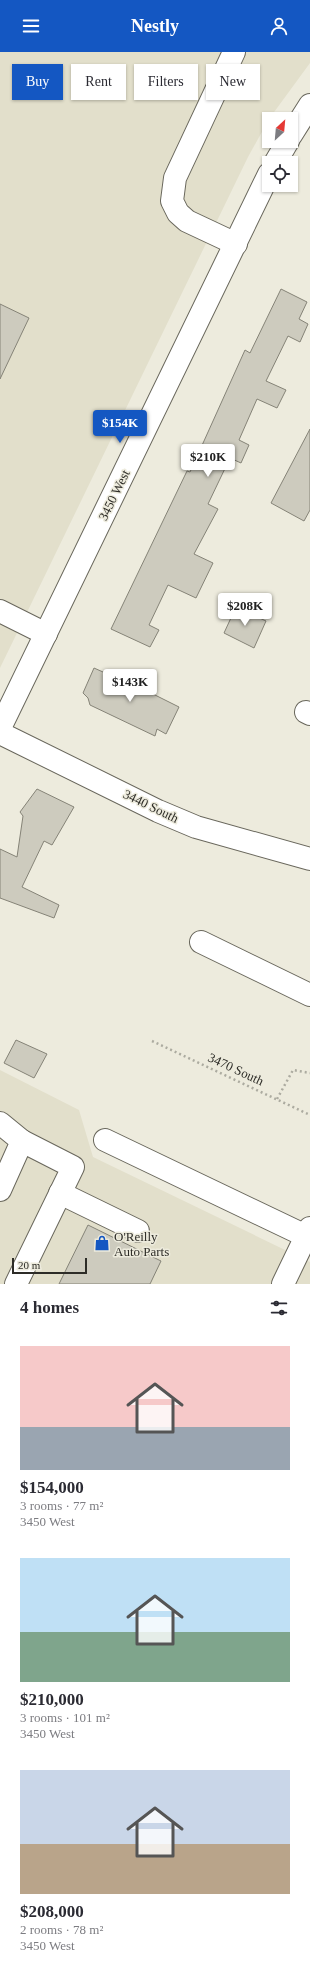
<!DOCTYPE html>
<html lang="en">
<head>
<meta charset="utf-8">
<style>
	body { margin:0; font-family:Georgia,serif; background:#f7f7f7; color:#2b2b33; height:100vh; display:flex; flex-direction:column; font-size:15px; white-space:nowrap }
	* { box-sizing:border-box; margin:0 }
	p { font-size:13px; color:#7c7c81 }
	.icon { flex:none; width:22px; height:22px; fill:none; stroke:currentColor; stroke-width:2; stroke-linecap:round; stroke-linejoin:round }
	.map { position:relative; height:1232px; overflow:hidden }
	.details { display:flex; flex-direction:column; background:#fff; flex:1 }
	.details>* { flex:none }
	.banner { position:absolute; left:12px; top:12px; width:286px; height:36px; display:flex; gap:8px }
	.needle { width:26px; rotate:26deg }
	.controls { position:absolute; left:262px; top:60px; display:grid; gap:8px }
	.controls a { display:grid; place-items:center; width:36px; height:36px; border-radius:0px; background:#fff; box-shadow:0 1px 3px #0004; font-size:20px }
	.scale { position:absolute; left:12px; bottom:10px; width:75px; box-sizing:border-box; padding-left:4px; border:2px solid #2d2c27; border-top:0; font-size:11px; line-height:14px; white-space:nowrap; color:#2d2c27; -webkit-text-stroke:3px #edebdd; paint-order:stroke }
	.price { position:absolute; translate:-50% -34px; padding:0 9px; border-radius:4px; background:#fff; color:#222; font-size:13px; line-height:26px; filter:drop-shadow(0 1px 2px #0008) }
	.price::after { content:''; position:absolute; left:50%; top:24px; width:12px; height:9px; margin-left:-6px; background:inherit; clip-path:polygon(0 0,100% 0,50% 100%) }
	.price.current { background:#1457c2; color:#fff }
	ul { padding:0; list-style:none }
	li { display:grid; align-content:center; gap:8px; height:212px; padding:0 20px }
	li span { display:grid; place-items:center; height:124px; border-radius:0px; color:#555 }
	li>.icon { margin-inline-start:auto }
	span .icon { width:72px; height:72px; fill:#fffc; stroke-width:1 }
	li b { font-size:17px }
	h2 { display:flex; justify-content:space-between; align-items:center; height:48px; padding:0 20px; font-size:17px }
	.tag { padding:0 14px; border-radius:0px; background:#fff; box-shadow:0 1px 3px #0004; font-size:14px; line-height:36px }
	.tag.current { background:#1457c2; color:#fff }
	header { display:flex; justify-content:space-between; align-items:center; height:52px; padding:0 20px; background:#1457c2; color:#fff; font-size:18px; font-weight:600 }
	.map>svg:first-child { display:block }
	.built { fill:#e2dfcb }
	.building { fill:#cdcbbe; stroke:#858377 }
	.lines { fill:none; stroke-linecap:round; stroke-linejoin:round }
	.minor-casing { stroke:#69675c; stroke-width:24 }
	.path { stroke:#acaba0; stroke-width:2.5; stroke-dasharray:2 3; stroke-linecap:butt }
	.minor { stroke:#fff; stroke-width:22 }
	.labels { text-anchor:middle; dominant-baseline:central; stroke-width:3; stroke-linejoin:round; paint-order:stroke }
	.street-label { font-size:13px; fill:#2d2c27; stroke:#edebdd }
	.poi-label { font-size:13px; fill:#2d2c27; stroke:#edebdd; text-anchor:start }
</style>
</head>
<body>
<header><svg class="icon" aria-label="menu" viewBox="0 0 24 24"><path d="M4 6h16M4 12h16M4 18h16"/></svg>Nestly<svg class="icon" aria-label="person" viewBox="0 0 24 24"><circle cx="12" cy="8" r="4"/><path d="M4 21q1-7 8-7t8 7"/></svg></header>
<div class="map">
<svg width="310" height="1232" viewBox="0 0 310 1232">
	<rect width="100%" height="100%" fill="#edebdd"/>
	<g class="built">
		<polygon points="0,0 310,0 310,11 269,67 248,105 0,616"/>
		<polygon points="0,1018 79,1058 93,1105 310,1210 310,1232 0,1232"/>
	</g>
	<g class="building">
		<polygon points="281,237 307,250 299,267 308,272 300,290 288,284 266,329 286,338 277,356 257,347 239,388 249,393 241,411 230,406 208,452 218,457 194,502 213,511 196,546 168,533 149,573 159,578 150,595 111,577 187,419 190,420 245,298 250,301"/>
		<polygon points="0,252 29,266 0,327"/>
		<polygon points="310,377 310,458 304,469 271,451"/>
		<polygon points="236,555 266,569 254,596 224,581"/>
		<polygon points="94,616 130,632 134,628 145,634 145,638 179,655 166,682 157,677 155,684 90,653 88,646 83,641"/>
		<polygon points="37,737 74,755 52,793 44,789 22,835 59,853 54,866 0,846 0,797 17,805 23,764 20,760"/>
		<polygon points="16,988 47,1002 34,1026 4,1011"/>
		<polygon points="88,1173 161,1209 150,1232 59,1232"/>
	</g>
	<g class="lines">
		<g class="minor-casing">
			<g id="minor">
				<polyline points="234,0 175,126 172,149 178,161 187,169 236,192"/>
				<polyline points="291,83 310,53"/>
				<polyline points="275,111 288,89"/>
				<polyline points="0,559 46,582"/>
				<polyline points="306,660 310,662"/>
				<polyline points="0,676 269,122"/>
				<polyline points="0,681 158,759 196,775 310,807"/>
				<polyline points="201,890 310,943"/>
				<polyline points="0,1071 22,1089 0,1138"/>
				<polyline points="105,1088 310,1186"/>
				<polyline points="60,1141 138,1179"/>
				<polyline points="16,1232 73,1115 22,1089"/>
				<polyline points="283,1232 310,1176"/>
			</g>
		</g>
		<g class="path">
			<polyline points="152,989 310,1063"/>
			<polyline points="277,1047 293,1018 310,1021"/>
		</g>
		<use href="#minor" class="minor"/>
	</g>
	<defs>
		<g id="shop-bare" transform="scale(1.2)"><path d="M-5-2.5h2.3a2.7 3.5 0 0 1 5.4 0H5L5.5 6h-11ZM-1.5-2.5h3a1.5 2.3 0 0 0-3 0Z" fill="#1457c2" stroke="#edebdd" stroke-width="2.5" paint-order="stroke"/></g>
	</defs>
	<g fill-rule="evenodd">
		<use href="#shop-bare" x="102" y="1191"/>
	</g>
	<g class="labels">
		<g class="street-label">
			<text transform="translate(114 443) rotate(-64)">3450 West</text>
			<text transform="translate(151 754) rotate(26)">3440 South</text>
			<text transform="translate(236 1017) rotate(25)">3470 South</text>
		</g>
		<g class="poi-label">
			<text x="114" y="1184">O'Reilly<tspan x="114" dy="15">Auto Parts</tspan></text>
		</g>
	</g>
</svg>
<div class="controls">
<a><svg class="needle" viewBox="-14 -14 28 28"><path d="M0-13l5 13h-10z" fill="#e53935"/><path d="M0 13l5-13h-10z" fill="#7c7c81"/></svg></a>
<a><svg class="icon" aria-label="locate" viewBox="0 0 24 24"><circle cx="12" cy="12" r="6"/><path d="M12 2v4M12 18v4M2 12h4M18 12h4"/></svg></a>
</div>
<div class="scale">20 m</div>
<b class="price current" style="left:120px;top:392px">$154K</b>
<b class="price" style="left:208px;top:426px">$210K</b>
<b class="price" style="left:245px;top:575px">$208K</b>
<b class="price" style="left:130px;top:651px">$143K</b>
<div class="banner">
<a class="tag current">Buy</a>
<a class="tag">Rent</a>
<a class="tag">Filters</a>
<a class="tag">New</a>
</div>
</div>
<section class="details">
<h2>4 homes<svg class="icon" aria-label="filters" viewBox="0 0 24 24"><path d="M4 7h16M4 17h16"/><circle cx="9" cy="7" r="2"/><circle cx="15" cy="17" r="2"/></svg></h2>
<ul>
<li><span style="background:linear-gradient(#f6c9c9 65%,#9aa5b1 0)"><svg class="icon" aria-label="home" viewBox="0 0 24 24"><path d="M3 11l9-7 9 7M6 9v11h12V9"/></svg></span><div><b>$154,000</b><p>3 rooms · 77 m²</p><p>3450 West</p></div></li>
<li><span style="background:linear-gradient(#bfe0f5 60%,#7fa58c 0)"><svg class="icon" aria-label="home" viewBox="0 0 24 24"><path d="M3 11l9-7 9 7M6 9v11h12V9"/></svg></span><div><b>$210,000</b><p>3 rooms · 101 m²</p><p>3450 West</p></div></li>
<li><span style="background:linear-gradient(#c9d6e8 60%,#b9a48a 0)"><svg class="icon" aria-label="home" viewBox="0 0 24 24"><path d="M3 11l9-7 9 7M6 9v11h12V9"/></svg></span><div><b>$208,000</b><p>2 rooms · 78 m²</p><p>3450 West</p></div></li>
</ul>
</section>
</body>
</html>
